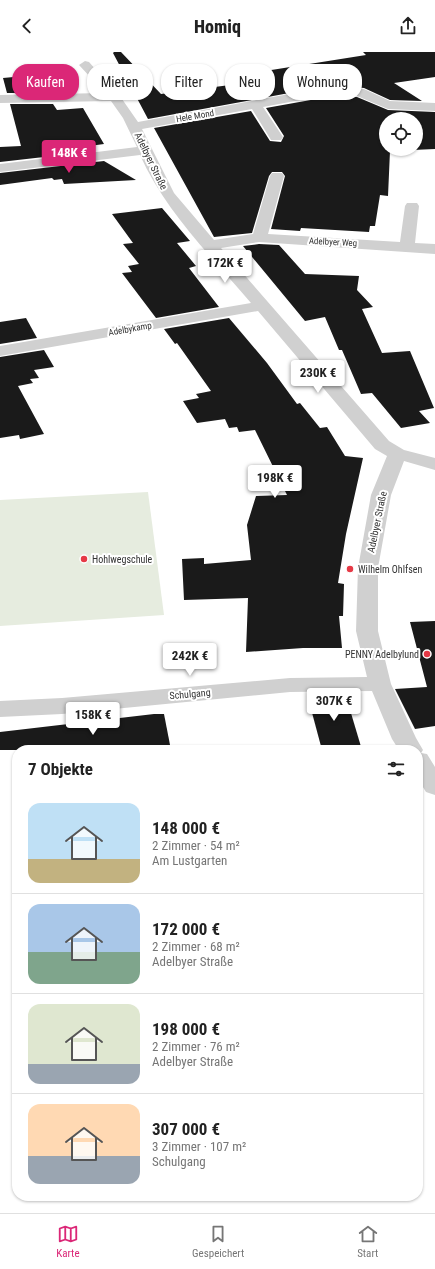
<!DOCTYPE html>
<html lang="de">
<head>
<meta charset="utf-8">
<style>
	body { margin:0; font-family:"Roboto Condensed",sans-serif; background:#f2f2f2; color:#222; height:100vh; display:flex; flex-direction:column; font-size:15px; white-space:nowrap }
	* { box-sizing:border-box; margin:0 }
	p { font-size:13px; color:#767676 }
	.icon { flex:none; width:22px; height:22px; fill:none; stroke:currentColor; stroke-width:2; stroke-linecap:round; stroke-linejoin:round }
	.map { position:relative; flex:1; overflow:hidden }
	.panel { position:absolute; left:12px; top:693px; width:411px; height:456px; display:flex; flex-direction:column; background:#fff; border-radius:16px; box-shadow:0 1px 3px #0004 }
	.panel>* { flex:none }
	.guide { position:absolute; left:12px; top:12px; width:411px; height:36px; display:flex; gap:8px }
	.tools { position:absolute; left:379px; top:60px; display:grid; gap:8px }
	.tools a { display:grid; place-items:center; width:44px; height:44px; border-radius:50%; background:#fff; box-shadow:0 1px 3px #0004; font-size:20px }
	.price { position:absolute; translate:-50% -34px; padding:0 9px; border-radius:4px; background:#fff; color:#222; font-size:13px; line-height:26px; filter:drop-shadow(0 1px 2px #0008) }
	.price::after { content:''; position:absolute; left:50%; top:24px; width:12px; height:9px; margin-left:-6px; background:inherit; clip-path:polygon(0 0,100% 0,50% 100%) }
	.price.active { background:#db2777; color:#fff }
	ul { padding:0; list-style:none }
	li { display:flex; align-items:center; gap:12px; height:100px; padding:0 16px }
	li+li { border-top:1px solid #e0e0e0 }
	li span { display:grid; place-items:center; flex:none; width:112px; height:80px; border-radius:12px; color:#555 }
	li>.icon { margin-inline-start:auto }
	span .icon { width:48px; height:48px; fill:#fffc; stroke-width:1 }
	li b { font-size:17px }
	h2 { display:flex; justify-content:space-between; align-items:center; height:48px; padding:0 16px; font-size:17px }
	.tag { padding:0 14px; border-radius:16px; background:#fff; box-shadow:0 1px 3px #0004; font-size:14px; line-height:36px }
	.tag.active { background:#db2777; color:#fff }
	header { display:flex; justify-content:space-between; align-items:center; height:52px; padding:0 16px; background:#fff; font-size:18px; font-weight:800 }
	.tabs { display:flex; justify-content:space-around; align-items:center; height:56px; border-top:1px solid #e0e0e0; background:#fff; font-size:11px; color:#767676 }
	.tabs a { display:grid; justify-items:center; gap:2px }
	.tabs .active { color:#db2777 }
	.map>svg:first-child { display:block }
	.green { fill:#e6ecdf }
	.building { fill:#1a1a1a; fill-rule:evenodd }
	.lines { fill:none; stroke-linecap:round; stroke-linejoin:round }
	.minor { fill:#d0d0d0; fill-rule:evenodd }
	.poi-dot { fill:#e63946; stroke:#fff; stroke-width:1.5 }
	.labels { text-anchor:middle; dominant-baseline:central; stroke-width:4; stroke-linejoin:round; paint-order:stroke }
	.far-street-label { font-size:9px; fill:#333; stroke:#fff }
	.street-label { font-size:10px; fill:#333; stroke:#fff }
	.poi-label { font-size:10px; fill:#333; stroke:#fff; text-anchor:start }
</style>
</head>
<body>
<header><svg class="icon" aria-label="back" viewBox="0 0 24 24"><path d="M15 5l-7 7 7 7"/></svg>Homiq<svg class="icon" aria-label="share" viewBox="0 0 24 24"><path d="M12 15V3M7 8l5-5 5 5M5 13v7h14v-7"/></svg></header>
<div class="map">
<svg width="435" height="1161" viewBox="0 0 435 1161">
	<rect width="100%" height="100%" fill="#fff"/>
	<polygon class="green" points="148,440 164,563 0,574 0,448"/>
	<g class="building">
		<polygon points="114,0 121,0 161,42 230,33 227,31 259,27 253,21 366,3 363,0 435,0 435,25 394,31 422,49 390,48 364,36 333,33 148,67 113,1"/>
		<polygon points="35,23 46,41 7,41 3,26"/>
		<path d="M333 44 357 45 388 58 435 60V97L390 99 388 144 380 143 375 174H370L369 180 301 176 300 179 271 177 285 124 282 120H272L269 124 252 181 214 185 154 76 251 59 270 89 281 90 284 84 266 56ZM386 67H416V97H386Z"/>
		<polygon points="10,52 53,52 57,58 83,56 104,92 82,95 88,100 0,110 0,95 21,94"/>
		<polygon points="104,109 136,128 64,132 62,127 54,128 52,126 0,133 0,121"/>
		<polygon points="162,156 190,189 177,191 196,214 189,216 219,255 156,266 122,221 132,220 128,214 139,212 123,192 133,191 112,162"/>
		<polygon points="259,192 279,193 305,222 359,224 357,238 373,255 362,257 382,301 410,299 434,356 419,359 430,371 401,376 372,341 361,342 342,298 339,298 325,265 305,269 243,194"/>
		<polygon points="26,266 37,286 0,292 0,270"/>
		<polygon points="229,266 267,311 297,352 300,351 320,376 327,375 345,404 363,406 346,482 338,531 344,532 343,564 339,564 342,596 303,596 246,600 248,546 184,548 182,507 204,506 204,512 251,508 247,473 256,444 287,443 255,378 239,380 237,375 229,376 225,367 197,371 183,349 199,346 196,342 211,339 177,291 175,292 164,277"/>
		<polygon points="44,298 54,315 34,318 39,326 30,327 33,331 18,334 44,382 20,387 19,383 0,386 0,305"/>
		<polygon points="435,569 435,674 415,677 395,637 427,635 410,570"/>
		<polygon points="345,641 362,698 322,698 307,642"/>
		<polygon points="154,662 164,662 171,698 0,698 0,680"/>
	</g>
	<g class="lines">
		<path class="minor" d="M85 9 89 10 122 47 138 70 333 34 364 37 390 49 435 51V59L388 57 357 44 333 42 263 55 283 85 281 88H271L252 57 142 77 174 141 214 188 253 182 270 124 272 121H282L284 124 268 182 400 190 405 154 407 151H417L419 154 415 191 435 192V202L259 190 221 196 389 389 404 398 435 406V418L404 409 391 443 378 516V579L391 632 416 686 423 698 421 701 427 702 435 715V743L426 740 418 727V698H399L392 687 372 639 290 640 62 662 0 665V649L62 646 290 626 367 625 356 579 358 516 371 443 387 404 375 397 258 259 0 304V294L251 251C211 204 165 159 140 103L0 120V112L137 95 123 66 111 49 0 51V43L105 41 79 13Z"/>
	</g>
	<g class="poi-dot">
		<circle cx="84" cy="507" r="4"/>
		<circle cx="350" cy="517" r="4"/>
		<circle cx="427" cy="602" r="4"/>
	</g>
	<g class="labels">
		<g class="far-street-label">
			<text transform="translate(195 64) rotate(-10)">Hele Mond</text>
			<text transform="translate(333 190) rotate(3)">Adelbyer Weg</text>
			<text transform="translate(130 277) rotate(-10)">Adelbykamp</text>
		</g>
		<g class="street-label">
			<text transform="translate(151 109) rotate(64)">Adelbyer Straße</text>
			<text transform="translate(377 470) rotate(-78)">Adelbyer Straße</text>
			<text transform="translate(190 642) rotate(-5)">Schulgang</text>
		</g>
		<g class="poi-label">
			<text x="92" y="507">Hohlwegschule</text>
			<text x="358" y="517">Wilhelm Ohlfsen</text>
			<text x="419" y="602" text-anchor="end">PENNY Adelbylund</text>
		</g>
	</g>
</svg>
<div class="tools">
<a><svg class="icon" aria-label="locate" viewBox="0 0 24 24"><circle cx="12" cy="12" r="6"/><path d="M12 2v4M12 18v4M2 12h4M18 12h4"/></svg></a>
</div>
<b class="price active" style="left:69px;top:122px">148K €</b>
<b class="price" style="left:225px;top:232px">172K €</b>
<b class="price" style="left:318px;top:342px">230K €</b>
<b class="price" style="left:275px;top:447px">198K €</b>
<b class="price" style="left:190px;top:625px">242K €</b>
<b class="price" style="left:334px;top:670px">307K €</b>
<b class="price" style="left:93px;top:684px">158K €</b>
<div class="guide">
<a class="tag active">Kaufen</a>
<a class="tag">Mieten</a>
<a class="tag">Filter</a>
<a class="tag">Neu</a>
<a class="tag">Wohnung</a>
</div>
<section class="panel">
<h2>7 Objekte<svg class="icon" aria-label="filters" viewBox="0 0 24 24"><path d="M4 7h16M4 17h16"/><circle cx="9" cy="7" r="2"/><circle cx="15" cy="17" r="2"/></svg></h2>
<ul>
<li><span style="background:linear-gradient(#bfe0f5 70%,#c2b280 0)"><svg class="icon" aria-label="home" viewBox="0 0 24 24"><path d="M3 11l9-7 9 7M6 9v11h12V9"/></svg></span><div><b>148 000 €</b><p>2 Zimmer · 54 m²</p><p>Am Lustgarten</p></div></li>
<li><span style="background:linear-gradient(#a9c7e8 60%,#7fa58c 0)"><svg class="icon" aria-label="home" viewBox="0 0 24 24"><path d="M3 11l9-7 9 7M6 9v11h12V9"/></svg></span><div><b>172 000 €</b><p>2 Zimmer · 68 m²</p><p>Adelbyer Straße</p></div></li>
<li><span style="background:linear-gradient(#dfe7d0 75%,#9aa5b1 0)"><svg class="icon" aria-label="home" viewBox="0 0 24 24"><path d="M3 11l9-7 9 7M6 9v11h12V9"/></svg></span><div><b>198 000 €</b><p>2 Zimmer · 76 m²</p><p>Adelbyer Straße</p></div></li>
<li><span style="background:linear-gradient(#ffd9b3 65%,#9aa5b1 0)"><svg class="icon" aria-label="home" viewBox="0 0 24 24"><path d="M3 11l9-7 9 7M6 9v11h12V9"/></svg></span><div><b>307 000 €</b><p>3 Zimmer · 107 m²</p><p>Schulgang</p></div></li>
</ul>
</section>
</div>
<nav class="tabs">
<a class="active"><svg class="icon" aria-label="map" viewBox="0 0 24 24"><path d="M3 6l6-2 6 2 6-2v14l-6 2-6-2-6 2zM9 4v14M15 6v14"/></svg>Karte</a>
<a><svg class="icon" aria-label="saved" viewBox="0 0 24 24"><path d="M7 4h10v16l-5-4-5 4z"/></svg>Gespeichert</a>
<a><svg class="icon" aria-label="home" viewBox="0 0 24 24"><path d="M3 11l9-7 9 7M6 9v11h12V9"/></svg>Start</a>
</nav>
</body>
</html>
